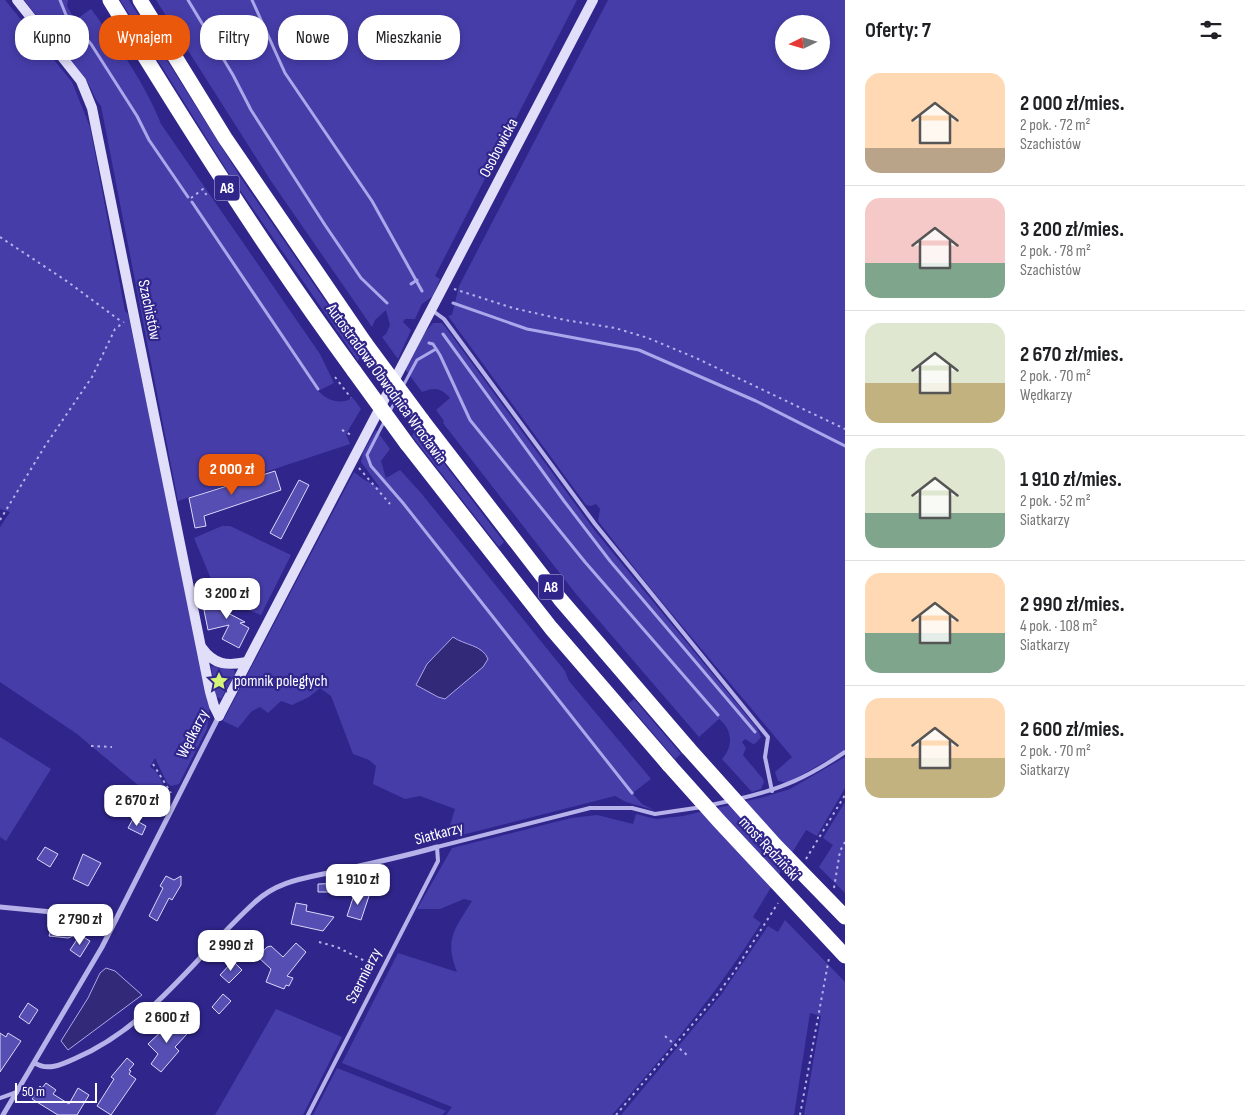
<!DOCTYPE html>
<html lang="pl">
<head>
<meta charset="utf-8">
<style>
	body { margin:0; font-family:"Sofia Sans Condensed",sans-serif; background:#f2f2f2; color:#202124; height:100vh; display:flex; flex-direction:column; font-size:19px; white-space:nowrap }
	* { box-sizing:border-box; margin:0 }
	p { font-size:16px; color:#757577 }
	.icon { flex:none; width:28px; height:28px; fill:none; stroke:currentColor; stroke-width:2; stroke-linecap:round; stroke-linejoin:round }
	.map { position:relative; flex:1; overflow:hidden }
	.panel { display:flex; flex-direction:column; background:#fff; width:400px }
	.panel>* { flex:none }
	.top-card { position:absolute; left:15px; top:15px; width:475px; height:45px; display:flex; gap:10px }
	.needle { width:32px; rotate:265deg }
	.buttons { position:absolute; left:775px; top:15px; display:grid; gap:10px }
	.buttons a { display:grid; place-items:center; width:55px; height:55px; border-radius:50%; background:#fff; box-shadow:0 2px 8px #0003; font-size:25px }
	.scale { position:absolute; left:15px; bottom:12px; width:82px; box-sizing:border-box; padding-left:5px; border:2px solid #fff; border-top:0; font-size:14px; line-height:18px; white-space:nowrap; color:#fff; -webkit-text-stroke:4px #2f258a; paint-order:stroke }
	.price { position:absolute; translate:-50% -42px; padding:0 11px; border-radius:10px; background:#fff; color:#222; font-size:16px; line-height:32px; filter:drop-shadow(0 1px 2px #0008) }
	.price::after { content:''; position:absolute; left:50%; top:30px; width:15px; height:11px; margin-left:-8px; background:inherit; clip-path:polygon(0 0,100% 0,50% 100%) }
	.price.on { background:#ea580c; color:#fff }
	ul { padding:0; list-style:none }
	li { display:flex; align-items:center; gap:15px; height:125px; padding:0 20px }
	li+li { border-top:1px solid #e0e0e0 }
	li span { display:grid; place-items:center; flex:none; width:140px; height:100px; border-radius:15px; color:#555 }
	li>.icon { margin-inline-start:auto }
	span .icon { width:60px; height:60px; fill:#fffc; stroke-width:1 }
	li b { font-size:21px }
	h2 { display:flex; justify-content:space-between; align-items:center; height:60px; padding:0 20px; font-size:21px }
	.pill { padding:0 18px; border-radius:20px; background:#fff; box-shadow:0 2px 8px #0003; font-size:18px; line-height:45px }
	.pill.on { background:#ea580c; color:#fff }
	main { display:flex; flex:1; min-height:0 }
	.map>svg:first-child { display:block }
	.green { fill:#463da9; fill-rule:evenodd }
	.water { fill:#322a78; stroke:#aca7eb }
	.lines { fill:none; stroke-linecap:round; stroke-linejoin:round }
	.stream { stroke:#aca7eb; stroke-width:3 }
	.building { fill:#564eb2; stroke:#dad7f8 }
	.path { stroke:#b7b3ea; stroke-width:2; stroke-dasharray:2.5 4; stroke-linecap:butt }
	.lane { stroke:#b7b3ea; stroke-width:4 }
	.street { stroke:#b7b3ea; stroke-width:5 }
	.secondary { stroke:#e0def8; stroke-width:10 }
	.highway { stroke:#fff; stroke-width:15 }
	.highway-bridge { stroke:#fff; stroke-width:15 }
	.labels { text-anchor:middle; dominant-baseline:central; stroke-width:4.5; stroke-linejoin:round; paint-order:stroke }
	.shield { fill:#2f258a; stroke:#c1bedc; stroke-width:1 }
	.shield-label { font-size:15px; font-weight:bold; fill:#fff }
	.street-label { font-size:16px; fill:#fff; stroke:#2f258a }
	.poi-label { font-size:16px; fill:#fff; stroke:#2f258a; text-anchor:start }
</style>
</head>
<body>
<main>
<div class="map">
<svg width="845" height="1115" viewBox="0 0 845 1115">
	<rect width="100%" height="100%" fill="#2f258a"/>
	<g class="green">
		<path d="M0 0H5L72 82 90 127 125 311 128 314 210 706 207 729 179 784 171 786 167 783 155 758 150 767C160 771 168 794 165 804L144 790 77 734 0 682V527L10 512 0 509Z"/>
		<path d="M24 0H68L67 6 75 20 91 9C117 44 145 83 161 124L320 354 334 383 318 391C329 401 339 405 353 398L361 409 346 434 350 444 178 501 101 106C94 99 92 88 86 80 66 52 45 26 24 0Z"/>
		<polygon points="120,0 129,0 241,178 361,353 358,361 229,174"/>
		<polygon points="156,0 577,0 435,276 440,279 433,296 422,304 415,319 405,319 403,322 411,330 398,359 382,337 386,334 390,325 386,310 375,320 372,327 271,181"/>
		<path d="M608 0H845V750L788 783 778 781 775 772 792 757 651 589 598 521 600 509 596 504 591 506 586 505 448 316 452 315 459 286ZM784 24H821V61H784Z"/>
		<path d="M433 323H442L447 329 595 531 757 728 761 737 756 743 753 744 745 739 742 742 746 748 743 755 763 779 764 782 761 789 752 792 722 759C734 746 732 729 719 719L699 737 576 594 443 423 444 421 436 410 450 398C441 388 435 387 422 392L405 369 422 336Z"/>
		<polygon points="417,428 504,542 499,547 412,436"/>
		<polygon points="376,430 390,449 381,461 386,478 400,470 421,493 565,671 569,681 647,774 651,779 634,792 634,795 642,804 654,810 626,802 615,796 454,837 448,832 455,809 420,796 405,799 373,784 376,766 369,760 353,754 331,696 320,688 309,697 292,705 281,701 268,713 260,707 252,711 238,728 223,721 354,472 363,479 380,488 361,462 363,452"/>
		<polygon points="222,526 230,526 291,555 261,615 248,610 239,596 211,579 194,538"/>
		<polygon points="211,666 234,670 235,673 221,699 216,697"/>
		<polygon points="634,699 681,754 675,759 628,704"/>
		<polygon points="0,737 51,769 6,841 0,837"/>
		<path d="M845 757V788L817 836 806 830 753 917 761 923C718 992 666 1054 612 1115H446L452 1107 342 1063 398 953 457 972C444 939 455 929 472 901L464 899 440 909H417L452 848 571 818 597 815 633 824 636 814 656 819 683 816 764 797 790 789Z"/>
		<polygon points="845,802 845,893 819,867 833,845 823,838"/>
		<polygon points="785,920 845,982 845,1115 804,1115 821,1016 810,1013 794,1115 621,1115 721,995 768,926 778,932"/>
		<polygon points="276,1009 342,1037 303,1115 215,1115"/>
		<polygon points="337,1068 446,1111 442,1115 313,1115"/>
	</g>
	<g class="water">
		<path d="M453 637C464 645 483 645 488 659L483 667 445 699 438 697 416 685 427 664Z"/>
		<polygon points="106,968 115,971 142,995 68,1050 61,1041 88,998 100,973"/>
	</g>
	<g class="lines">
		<g class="stream">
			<polyline points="60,0 66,15 91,44 137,116 149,140 188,197"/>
			<polyline points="188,0 233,75 251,110 325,225 361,278 387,303"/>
			<polyline points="252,0 285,73 372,201 422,291"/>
			<polyline points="192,202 318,389"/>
			<polyline points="411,284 417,280"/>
			<polyline points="453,303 527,329 639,350 756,401 845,446"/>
			<polyline points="443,334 564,501 610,561 755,732"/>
			<polyline points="429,343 433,344 440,355 470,420 585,562 718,715"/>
			<polyline points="403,386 417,360 436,349"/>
			<polyline points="389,413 398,396"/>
			<polyline points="385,420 367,455 371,466 403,503 632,793"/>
		</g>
	</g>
	<g class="building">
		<polygon points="275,471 281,490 204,516 206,526 195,528 189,498"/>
		<polygon points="299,480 309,485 281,539 270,533"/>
		<polygon points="231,592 238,606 226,612 245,622 240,623 249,628 239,648 222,639 229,625 208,630 204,610 219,607 215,600"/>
		<polygon points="133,819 146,826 142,835 128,828"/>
		<polygon points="45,847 58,854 50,867 37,859"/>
		<polygon points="83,854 101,863 88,886 73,879"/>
		<polygon points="166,876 174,880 181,876 181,885 172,900 169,898 157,921 149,916 163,888 160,886"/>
		<polygon points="350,883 351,892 318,892 318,884"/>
		<polygon points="355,892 369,896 361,920 347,916"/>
		<polygon points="296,903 307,905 306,911 334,917 323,931 291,924"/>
		<polygon points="54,919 77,922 74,931 78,934 68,938 49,936"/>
		<polygon points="80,935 90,941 80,957 70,950"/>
		<polygon points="296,943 306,952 287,976 293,978 289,986 286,985 284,989 266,982 271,969 258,957 267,947 271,946 283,957"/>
		<polygon points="233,961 242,970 229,983 220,975"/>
		<polygon points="223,994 231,1001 219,1014 212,1007"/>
		<polygon points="28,1003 38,1010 29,1024 19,1017"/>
		<polygon points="167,1016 187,1034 175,1047 179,1051 161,1072 151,1064 158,1054 148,1044 166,1027 161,1022"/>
		<polygon points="0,1033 6,1037 8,1033 21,1041 0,1072"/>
		<polygon points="127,1058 134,1064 129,1070 131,1071 129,1074 136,1079 111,1115 97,1106 114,1079 111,1077"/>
		<polygon points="46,1083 56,1090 53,1094 69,1104 78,1088 89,1095 77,1115 58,1115 32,1099 40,1086 42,1088"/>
	</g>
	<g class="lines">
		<g class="path">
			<polyline points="191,198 203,189 207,196 209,194"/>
			<polyline points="0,237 68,282 122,322"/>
			<polyline points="454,289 513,308 565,320 615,328 648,338 696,358 845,429"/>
			<polyline points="335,377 351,398"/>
			<polyline points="342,430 353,436"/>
			<polyline points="359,468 390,504"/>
			<polyline points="0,520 45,446 92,377 115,329 124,322"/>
			<polyline points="91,746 112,747"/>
			<polyline points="153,764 171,793"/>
			<polyline points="806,859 845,795"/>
			<polyline points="834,888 840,851 845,842"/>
			<polyline points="319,942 337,947 375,966"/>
			<polyline points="665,1036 687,1055"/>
			<polyline points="616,1115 713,1000 734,972 778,903"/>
			<polyline points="800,1115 829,958"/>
		</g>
		<g class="lane">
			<polyline points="433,311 444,319 595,524 768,737 765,757 772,791"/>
			<path d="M738 799C782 789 808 777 845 752"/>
			<polyline points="711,805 729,801"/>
			<polyline points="0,1098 17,1092"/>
			<polyline points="308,1115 438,861 437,847 590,808 632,808 655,814 702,807"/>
		</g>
		<g class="street">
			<polyline points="0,907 73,914 112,927"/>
			<path d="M35 1063C47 1071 61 1065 74 1059 150 1027 195 957 254 903 279 879 309 878 341 870 373 863 406 856 437 847"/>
			<polyline points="3,1115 102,947 219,716"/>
		</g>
		<g class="secondary">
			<polyline points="17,0 81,81 92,108 210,692 214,706 219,716"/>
			<path d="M202 648C214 665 227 666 247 662"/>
			<polyline points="219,716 593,0"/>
		</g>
		<g class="highway">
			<path d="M110 0C187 126 266 251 354 371"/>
			<polyline points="140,0 225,138 365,343"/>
			<polyline points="422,420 560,599 688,748"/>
			<polyline points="407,444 551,628 669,765"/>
		</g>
		<g class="highway-bridge">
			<polyline points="365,343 422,420"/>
			<polyline points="354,371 407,444"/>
			<polyline points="688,748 775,845 845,917"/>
			<polyline points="669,765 719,821 845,956"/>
		</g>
	</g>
	<defs>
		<g id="sight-bare" transform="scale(1.5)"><path d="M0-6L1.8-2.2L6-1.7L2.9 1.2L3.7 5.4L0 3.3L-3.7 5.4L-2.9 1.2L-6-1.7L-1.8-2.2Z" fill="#d6f477" stroke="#2f258a" stroke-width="2.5" paint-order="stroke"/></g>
	</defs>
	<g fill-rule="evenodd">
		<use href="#sight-bare" x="219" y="681"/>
	</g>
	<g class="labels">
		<g class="shield">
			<rect x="214.5" y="175.5" width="25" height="25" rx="4"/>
			<rect x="538.5" y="574.5" width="25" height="25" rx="4"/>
		</g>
		<g class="shield-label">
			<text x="227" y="188">A8</text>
			<text x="551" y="587">A8</text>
		</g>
		<g class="street-label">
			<text transform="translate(499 148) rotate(-62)">Osobowicka</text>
			<text transform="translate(149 310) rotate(78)">Szachistów</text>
			<text transform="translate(386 384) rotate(54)">Autostradowa Obwodnica Wrocławia</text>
			<text transform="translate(193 734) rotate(-63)">Wędkarzy</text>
			<text transform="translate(439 834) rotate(-15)">Siatkarzy</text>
			<text transform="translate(769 849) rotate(47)">most Rędziński</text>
			<text transform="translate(364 976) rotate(-63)">Szermierzy</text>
		</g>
		<g class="poi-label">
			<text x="234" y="681">pomnik poległych</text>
		</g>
	</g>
</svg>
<div class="buttons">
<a><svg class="needle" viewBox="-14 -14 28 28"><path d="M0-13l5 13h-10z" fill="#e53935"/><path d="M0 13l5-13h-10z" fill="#757577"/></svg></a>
</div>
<div class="scale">50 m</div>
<b class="price on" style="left:232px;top:496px">2 000 zł</b>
<b class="price" style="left:227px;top:620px">3 200 zł</b>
<b class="price" style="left:137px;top:827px">2 670 zł</b>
<b class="price" style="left:358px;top:906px">1 910 zł</b>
<b class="price" style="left:80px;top:946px">2 790 zł</b>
<b class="price" style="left:231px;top:972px">2 990 zł</b>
<b class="price" style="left:167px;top:1044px">2 600 zł</b>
<div class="top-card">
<a class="pill">Kupno</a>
<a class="pill on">Wynajem</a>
<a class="pill">Filtry</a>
<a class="pill">Nowe</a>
<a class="pill">Mieszkanie</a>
</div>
</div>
<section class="panel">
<h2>Oferty: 7<svg class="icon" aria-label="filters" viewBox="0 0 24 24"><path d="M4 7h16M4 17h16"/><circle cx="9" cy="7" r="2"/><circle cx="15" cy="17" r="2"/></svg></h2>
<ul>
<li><span style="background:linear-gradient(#ffd9b3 75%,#b9a48a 0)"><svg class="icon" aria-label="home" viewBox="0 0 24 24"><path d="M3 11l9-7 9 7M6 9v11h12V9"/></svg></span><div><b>2 000 zł/mies.</b><p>2 pok. · 72 m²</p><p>Szachistów</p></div></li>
<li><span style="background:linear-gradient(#f6c9c9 65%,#7fa58c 0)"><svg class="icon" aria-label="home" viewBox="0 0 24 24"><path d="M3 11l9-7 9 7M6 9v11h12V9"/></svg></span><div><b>3 200 zł/mies.</b><p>2 pok. · 78 m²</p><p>Szachistów</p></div></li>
<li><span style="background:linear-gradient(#dfe7d0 60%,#c2b280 0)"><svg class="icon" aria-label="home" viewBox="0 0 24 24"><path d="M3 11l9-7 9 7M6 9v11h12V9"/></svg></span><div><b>2 670 zł/mies.</b><p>2 pok. · 70 m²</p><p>Wędkarzy</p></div></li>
<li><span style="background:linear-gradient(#dfe7d0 65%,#7fa58c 0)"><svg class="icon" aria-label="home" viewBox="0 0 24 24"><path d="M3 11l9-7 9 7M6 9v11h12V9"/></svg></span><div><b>1 910 zł/mies.</b><p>2 pok. · 52 m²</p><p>Siatkarzy</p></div></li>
<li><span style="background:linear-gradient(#ffd9b3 60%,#7fa58c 0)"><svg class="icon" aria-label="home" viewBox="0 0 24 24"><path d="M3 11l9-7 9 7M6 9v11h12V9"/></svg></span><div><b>2 990 zł/mies.</b><p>4 pok. · 108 m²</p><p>Siatkarzy</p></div></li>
<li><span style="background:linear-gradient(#ffd9b3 60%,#c2b280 0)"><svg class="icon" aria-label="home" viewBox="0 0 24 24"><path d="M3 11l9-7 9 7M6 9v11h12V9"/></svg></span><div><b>2 600 zł/mies.</b><p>2 pok. · 70 m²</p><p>Siatkarzy</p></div></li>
</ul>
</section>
</main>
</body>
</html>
